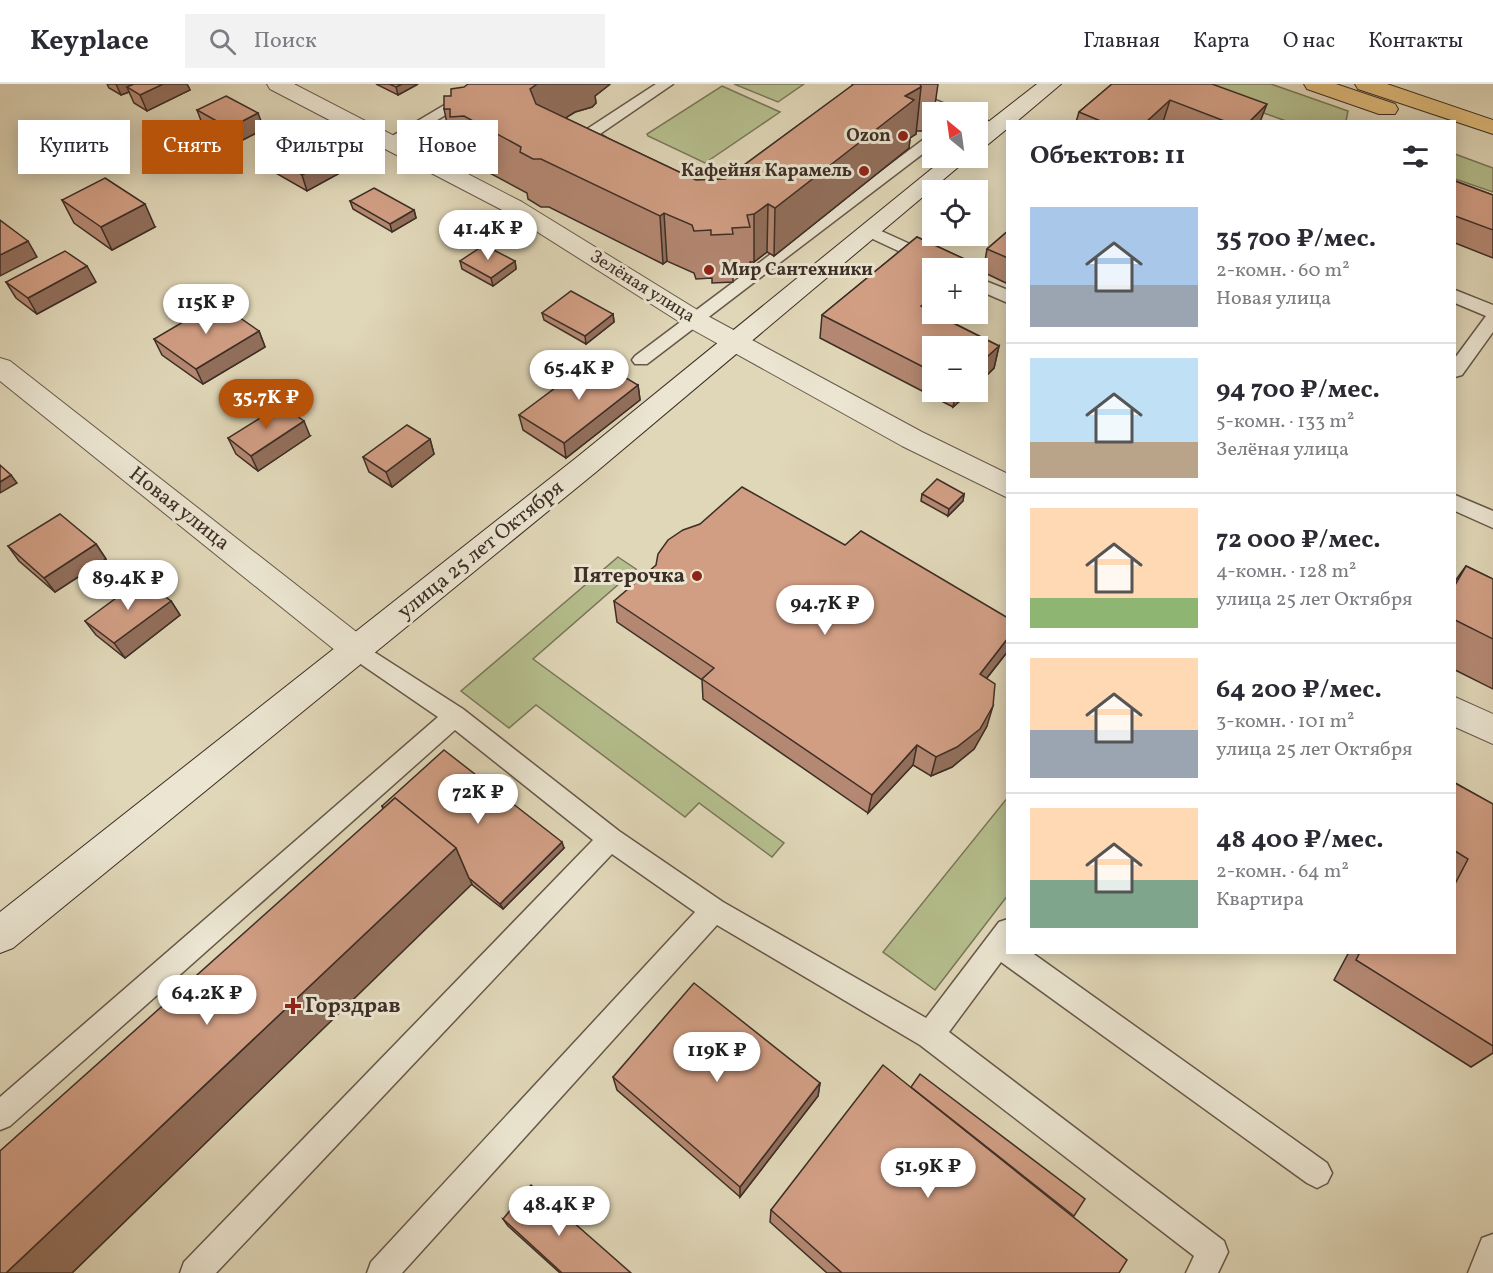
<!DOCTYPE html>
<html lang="ru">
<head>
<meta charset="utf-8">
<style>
	body { margin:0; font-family:Vollkorn,serif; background:#f2f2f3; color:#2b2b33; height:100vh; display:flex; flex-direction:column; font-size:22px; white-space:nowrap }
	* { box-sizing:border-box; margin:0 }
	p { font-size:20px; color:#7c7c81 }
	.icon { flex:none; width:33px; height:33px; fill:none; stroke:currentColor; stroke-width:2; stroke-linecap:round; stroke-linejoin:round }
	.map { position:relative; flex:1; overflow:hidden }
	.sheet { position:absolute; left:1006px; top:36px; width:450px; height:834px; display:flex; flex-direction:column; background:#fff; border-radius:0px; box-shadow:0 3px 15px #0003 }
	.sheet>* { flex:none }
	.hud { position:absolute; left:18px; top:36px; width:570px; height:54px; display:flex; gap:12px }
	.needle { width:39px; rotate:331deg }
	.buttons { position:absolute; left:922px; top:18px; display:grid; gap:12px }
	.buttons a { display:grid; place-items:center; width:66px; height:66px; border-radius:0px; background:#fff; box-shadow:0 3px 15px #0003; font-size:30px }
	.price { position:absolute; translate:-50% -51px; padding:0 14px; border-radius:21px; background:#fff; color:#222; font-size:20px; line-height:39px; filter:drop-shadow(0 2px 3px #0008) }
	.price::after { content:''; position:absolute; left:50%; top:36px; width:18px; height:14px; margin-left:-9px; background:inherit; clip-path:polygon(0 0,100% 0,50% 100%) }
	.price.active { background:#b45309; color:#fff }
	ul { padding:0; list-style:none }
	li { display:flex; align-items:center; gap:18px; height:150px; padding:0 24px }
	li+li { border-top:2px solid #e1e1e2 }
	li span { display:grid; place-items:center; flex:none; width:168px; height:120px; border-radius:0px; color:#555 }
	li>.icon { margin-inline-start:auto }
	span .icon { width:72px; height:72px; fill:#fffc; stroke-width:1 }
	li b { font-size:26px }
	h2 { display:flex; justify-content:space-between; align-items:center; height:72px; padding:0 24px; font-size:26px }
	.tag { padding:0 21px; border-radius:0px; background:#fff; box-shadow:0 3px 15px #0003; font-size:21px; line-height:54px }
	.tag.active { background:#b45309; color:#fff }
	header { display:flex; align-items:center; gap:36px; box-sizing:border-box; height:84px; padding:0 30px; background:#fff; border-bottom:2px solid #e1e1e2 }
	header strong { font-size:28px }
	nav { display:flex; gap:33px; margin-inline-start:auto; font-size:21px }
	.search { width:420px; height:54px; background:#f2f2f3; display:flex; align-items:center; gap:15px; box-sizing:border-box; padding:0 21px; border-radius:0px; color:#7c7c81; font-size:22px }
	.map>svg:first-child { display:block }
	.green { fill:#b5be8d; stroke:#79765a; stroke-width:1.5 }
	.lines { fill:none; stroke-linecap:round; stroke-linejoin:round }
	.lane-casing { stroke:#66584a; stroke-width:3 }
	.street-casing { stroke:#66584a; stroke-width:2 }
	.secondary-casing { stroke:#3d2e26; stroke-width:2 }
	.primary-casing { stroke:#3d2e26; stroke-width:2 }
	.lane { fill:#ebe5d1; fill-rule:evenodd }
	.street { fill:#ebe5d1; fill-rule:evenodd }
	.secondary { fill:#ebe5d1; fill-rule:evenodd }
	.primary { fill:#e0bc7c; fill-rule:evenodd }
	.wall { fill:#b48872; stroke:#3d2e26; stroke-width:1.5 }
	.shaded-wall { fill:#926f5c; stroke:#3d2e26; stroke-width:1.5 }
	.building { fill:#d19e84; stroke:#3d2e26; stroke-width:1.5 }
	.poi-dot { fill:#8f2418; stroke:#ebe5d1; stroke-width:2 }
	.labels { text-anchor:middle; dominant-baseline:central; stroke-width:6; stroke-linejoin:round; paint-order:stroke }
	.far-poi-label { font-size:18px; font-weight:bold; fill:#3d2e26; stroke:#ebe5d1; text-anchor:end }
	.far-street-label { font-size:18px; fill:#3d2e26; stroke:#ebe5d1 }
	.street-label { font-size:21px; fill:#3d2e26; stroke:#ebe5d1 }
	.poi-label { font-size:21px; font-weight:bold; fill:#3d2e26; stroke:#ebe5d1; text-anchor:end }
</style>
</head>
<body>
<header>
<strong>Keyplace</strong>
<div class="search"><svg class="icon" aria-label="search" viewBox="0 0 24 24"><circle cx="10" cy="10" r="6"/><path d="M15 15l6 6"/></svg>Поиск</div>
<nav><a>Главная</a><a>Карта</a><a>О нас</a><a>Контакты</a></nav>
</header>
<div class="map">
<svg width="1493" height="1189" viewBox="0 0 1493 1189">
	<rect width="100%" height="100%" fill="#e0d7b8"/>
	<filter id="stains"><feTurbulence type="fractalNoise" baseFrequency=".00333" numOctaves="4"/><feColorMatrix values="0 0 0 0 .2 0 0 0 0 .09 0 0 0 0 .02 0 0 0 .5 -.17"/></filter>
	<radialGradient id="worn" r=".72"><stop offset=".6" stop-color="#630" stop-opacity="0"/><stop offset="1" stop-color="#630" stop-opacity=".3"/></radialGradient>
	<g class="green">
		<polygon points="734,0 804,0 778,18"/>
		<polygon points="1183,0 1271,0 1348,27 1346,37 1286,37"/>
		<polygon points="722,2 780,28 705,79 648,52 647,50"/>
		<polygon points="1455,70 1493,84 1493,108 1455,95"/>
		<polygon points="618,473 636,485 533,575 784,759 772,773 699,719 685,733 536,621 509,644 461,607"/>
		<polygon points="1008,713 1008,811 935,906 883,868"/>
	</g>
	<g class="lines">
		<g class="lane-casing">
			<g id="lane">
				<polygon points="480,0 498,0 395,61 390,63 382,58"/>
				<path d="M656 0H673L600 50 618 61 615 64C604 67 589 58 581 50L584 47Z"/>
				<polygon points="877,0 897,0 964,28 944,28"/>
				<polygon points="978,32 1002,44 994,49 978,43"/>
				<polygon points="933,50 933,62 647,280 635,280 632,276 635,272 928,52"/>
				<polygon points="868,141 954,180 957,184 935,184 862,150 860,146"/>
				<polygon points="978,194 1008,206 1008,219 978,206"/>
				<polygon points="1455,206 1493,221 1493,248 1462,291 1455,293 1455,274 1486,232 1455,219"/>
				<polygon points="1455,411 1493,427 1493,444 1455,427"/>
				<polygon points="357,557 463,625 619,747 723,818 926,934 999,838 1008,835 1008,868 1031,868 1327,1079 1332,1089 1327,1099 1317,1104 1307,1099 1001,878 949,948 1224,1157 1228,1168 1218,1189 1186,1189 1194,1172 920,961 717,841 402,1189 367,1189 371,1178 695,828 612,770 216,1189 180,1189 184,1178 593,756 455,646 10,1042 0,1046 0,1013 438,633 349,572 346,566 349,560"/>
				<polygon points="1493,1150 1493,1189 1468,1189 1482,1154"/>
			</g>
		</g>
		<g class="street-casing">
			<g id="street">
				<polygon points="267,0 294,0 522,118 704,230 922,348 1008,390 1008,414 902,362 686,242 506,128 270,5"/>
				<polygon points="0,274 10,277 368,557 373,566 368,575 357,579 346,575 0,297"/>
				<polygon points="1455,613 1493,630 1493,660 1455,643"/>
			</g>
		</g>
		<g class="secondary-casing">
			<g id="secondary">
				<polygon points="1037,0 1061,0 1016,38 1008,38 1008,44 986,62 978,64 978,46"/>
				<polygon points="945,74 969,74 596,388 13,864 0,869 0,828 576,374"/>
			</g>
		</g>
		<g class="primary-casing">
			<g id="primary">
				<polygon points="1304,0 1336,0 1395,20 1398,25 1395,30 1379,30 1307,5"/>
				<polygon points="1355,0 1387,0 1493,36 1493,50 1358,5"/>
			</g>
		</g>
		<use href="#lane" class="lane"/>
		<use href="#street" class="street"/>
		<use href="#secondary" class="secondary"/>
		<use href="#primary" class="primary"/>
	</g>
	<g class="wall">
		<polygon points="107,0 187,0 190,6 147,27 134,19 129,8 121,11 109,4"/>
		<polygon points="376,0 418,0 398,11"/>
		<polygon points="852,0 938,0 934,28 933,28 933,38 929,38 928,47 916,47 916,50 910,54 909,64 774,172 767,168 754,178 750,178 750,191 733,192 733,198 712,199 712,194 696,195 694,189 667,177 663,180 549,123 541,123 528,115 527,109 473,80 460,80 459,73 454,73 444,25 609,1 595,12 596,19 592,23 575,28 565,34 696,96 725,95 852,2"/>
		<polygon points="1112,0 1260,38 1076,38 1079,28"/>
		<polygon points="197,26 264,45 235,60 203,42"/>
		<polygon points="262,68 338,90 307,107 267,84"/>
		<polygon points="1455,97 1493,111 1493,174 1455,159"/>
		<polygon points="62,116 155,143 112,166 74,139"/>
		<polygon points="350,117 414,126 416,134 392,148 353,125"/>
		<polygon points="1008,147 1008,200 983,188 987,165"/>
		<polygon points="917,153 973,179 972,184 933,184 933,230 936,230 999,262 994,284 978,300 978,262 933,262 933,308 970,308 953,323 820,254 822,231"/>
		<polygon points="460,177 515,177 516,185 493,202 462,185"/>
		<polygon points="6,198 96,198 37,230 16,214"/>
		<polygon points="542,229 613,230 614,238 586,260 544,236"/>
		<polygon points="259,247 265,263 203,300 162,271 154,255"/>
		<polygon points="638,301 640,316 566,374 523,346 519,331"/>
		<polygon points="310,352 258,387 236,370 228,354"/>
		<polygon points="430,355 434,370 392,403 369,388 363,373"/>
		<polygon points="922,410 964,410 963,417 948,432 921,417"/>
		<polygon points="96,460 106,475 55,508 19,477 8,462"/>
		<polygon points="845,461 1008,534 1008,567 987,594 987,642 974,665 952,683 931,692 913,681 868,729 703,615 702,596 617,538 614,517"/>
		<polygon points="1466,482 1493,495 1493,605 1455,586 1455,497"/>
		<polygon points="171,517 180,531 125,574 96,551 85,537"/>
		<polygon points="1455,699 1493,720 1493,969 1471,983 1334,896 1349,868 1455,868"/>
		<polygon points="382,722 564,764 503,825 471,800 72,1189 0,1189 383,725"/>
		<polygon points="613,993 820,999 818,1012 740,1113 617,1006"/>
		<polygon points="771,1126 1073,1133 1119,1189 827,1189 770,1138"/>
		<polygon points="503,1135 631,1189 560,1189 508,1142"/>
	</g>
	<g class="shaded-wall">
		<polygon points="116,0 136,0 127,3 129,8 121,11"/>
		<polygon points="163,0 187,0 190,6 147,27 140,11"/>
		<polygon points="402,0 418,0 398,11 396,3"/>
		<polygon points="537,0 609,0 609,1 595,12 596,19 592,23 575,28 537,52 530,5"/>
		<polygon points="921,3 916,50 910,54 909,64 774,172 775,124 905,12"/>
		<polygon points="1170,16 1163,38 1146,38"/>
		<polygon points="1267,20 1260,38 1249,38"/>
		<polygon points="258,29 264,45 235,60 229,44"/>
		<polygon points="333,74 338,90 307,107 302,91"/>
		<polygon points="145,120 155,143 112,166 101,143"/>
		<polygon points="768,120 767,168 754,178 754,130"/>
		<polygon points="414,126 416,134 392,148 390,140"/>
		<polygon points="664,129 667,177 663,180 660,132"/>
		<polygon points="28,157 37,173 0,192 0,171"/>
		<polygon points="515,177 516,185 493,202 491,194"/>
		<polygon points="973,179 972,184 966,184"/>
		<polygon points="87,182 96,198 37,230 28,214"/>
		<polygon points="933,213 933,230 936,230 918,245 921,222"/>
		<polygon points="613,230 614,238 586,260 585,252"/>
		<polygon points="259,247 265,263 203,300 196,285"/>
		<polygon points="999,262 994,284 978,300 978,281"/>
		<polygon points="638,301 640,316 566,374 564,359"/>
		<polygon points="956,308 970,308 953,323"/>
		<polygon points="304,337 310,352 258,387 251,372"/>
		<polygon points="430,355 434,370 392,403 386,388"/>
		<polygon points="11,391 17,399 0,409 0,398"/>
		<polygon points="964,410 963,417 948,432 949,425"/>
		<polygon points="96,460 106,475 55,508 44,494"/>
		<polygon points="171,517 180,531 125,574 114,559"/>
		<polygon points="1008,554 1008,567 974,610 980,590"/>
		<polygon points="993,622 987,642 974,665 952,683 931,692 936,673"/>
		<polygon points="917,661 913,681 868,729 872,711"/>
		<polygon points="562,758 564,764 503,825 500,820"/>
		<polygon points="456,764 472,800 72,1189 6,1189"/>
		<polygon points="820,999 818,1012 740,1113 740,1103"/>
	</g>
	<g class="building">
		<polygon points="134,0 163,0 140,11 127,3"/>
		<polygon points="389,0 402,0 396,3"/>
		<polygon points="468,0 537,0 530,5 536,20 696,96 725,95 854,0 920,0 921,3 905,12 914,16 775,124 768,120 754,130 747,131 750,143 732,144 733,150 711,151 711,146 694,147 692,141 664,129 660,132 541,75 533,75 520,68 521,63 464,32 450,33 450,25 444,25 444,12 451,12 451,5 464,3"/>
		<polygon points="1112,0 1212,0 1267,20 1249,38 1227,38 1170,16 1146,38 1103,38 1079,28"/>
		<polygon points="226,12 258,29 229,44 197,26"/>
		<polygon points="293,51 333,74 302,91 262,68"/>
		<polygon points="105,94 145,120 101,143 62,116"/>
		<polygon points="1455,97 1493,111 1493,146 1455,132"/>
		<polygon points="374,104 414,126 390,140 350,117"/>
		<polygon points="0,136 28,157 0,171"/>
		<polygon points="1008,147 1008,174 987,165"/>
		<polygon points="917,153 973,179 966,184 933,184 933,213 921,222 933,228 933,230 935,230 999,262 978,281 978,262 933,262 933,288 822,231"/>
		<polygon points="484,161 515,177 491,194 460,177"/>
		<polygon points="65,167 87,182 28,214 6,198"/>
		<polygon points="571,207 613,230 585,252 542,229"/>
		<polygon points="217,218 259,247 196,285 154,255"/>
		<polygon points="594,275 638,301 564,359 519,331"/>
		<polygon points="281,321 304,337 251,372 228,354"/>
		<polygon points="407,341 430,355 386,388 363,373"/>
		<polygon points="0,381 11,391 0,398"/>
		<polygon points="937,395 964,410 949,425 922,410"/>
		<polygon points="742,403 845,461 861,447 1008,534 1008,554 980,590 995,600 993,622 980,645 957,663 936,673 917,661 872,711 702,595 714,584 614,517 656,481 658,470 668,456 683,446 700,440"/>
		<polygon points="60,430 96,460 44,494 8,462"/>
		<polygon points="1466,482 1493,495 1493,555 1455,536 1455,501"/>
		<polygon points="142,495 171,517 114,559 85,537"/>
		<polygon points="444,666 562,758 500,820 469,794 456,764 395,714 384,724 382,722"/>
		<polygon points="1455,699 1493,720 1493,962 1356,876 1360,868 1455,868 1455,800 1468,775 1455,767"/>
		<polygon points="395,714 456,764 6,1189 0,1189 0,1067"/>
		<polygon points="694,899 820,999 740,1103 613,993"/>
		<polygon points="883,981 1127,1176 1119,1189 842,1189 771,1126"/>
		<polygon points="920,990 1085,1115 1074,1132 911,1003"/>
		<polygon points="531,1101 631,1189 562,1189 503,1135"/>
	</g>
	<g class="poi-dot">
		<circle cx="903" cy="52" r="6"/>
		<circle cx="864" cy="87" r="6"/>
		<circle cx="709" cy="186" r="6"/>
		<circle cx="697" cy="492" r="6"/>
		<path d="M290 913h6v6h6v6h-6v6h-6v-6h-6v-6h6z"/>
	</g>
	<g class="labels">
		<g class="far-poi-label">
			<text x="891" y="52">Ozon</text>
			<text x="852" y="87">Кафейня Карамель</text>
			<text x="721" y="186" text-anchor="start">Мир Сантехники</text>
		</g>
		<g class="far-street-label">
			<text transform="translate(642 203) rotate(32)">Зелёная улица</text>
		</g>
		<g class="street-label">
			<text transform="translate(179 425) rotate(38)">Новая улица</text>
			<text transform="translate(481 466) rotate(-39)">улица 25 лет Октября</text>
		</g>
		<g class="poi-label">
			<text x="685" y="492">Пятерочка</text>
			<text x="305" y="922" text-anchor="start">Горздрав</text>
		</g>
	</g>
	<rect width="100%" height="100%" filter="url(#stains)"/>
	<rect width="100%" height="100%" fill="url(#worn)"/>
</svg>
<div class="buttons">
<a><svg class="needle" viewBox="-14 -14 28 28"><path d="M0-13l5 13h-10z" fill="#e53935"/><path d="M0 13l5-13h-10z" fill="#7c7c81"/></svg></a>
<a><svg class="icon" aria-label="locate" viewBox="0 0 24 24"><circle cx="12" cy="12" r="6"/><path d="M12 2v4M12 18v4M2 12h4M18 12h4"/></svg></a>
<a>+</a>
<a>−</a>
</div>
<b class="price" style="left:488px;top:177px">41.4K ₽</b>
<b class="price" style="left:206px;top:251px">115K ₽</b>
<b class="price" style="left:579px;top:317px">65.4K ₽</b>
<b class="price active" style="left:266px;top:346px">35.7K ₽</b>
<b class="price" style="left:128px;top:527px">89.4K ₽</b>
<b class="price" style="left:825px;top:552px">94.7K ₽</b>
<b class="price" style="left:478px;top:741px">72K ₽</b>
<b class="price" style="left:207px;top:942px">64.2K ₽</b>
<b class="price" style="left:717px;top:999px">119K ₽</b>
<b class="price" style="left:928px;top:1115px">51.9K ₽</b>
<b class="price" style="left:559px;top:1153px">48.4K ₽</b>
<div class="hud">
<a class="tag">Купить</a>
<a class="tag active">Снять</a>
<a class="tag">Фильтры</a>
<a class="tag">Новое</a>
</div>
<section class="sheet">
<h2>Объектов: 11<svg class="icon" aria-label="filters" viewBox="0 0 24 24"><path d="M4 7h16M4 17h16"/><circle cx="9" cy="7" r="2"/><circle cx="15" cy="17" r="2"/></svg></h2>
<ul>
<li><span style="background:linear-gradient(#a9c7e8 65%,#9aa5b1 0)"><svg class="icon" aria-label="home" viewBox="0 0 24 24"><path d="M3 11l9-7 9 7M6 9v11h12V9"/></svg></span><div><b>35 700 ₽/мес.</b><p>2-комн. · 60 m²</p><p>Новая улица</p></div></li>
<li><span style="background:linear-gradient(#bfe0f5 70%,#b9a48a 0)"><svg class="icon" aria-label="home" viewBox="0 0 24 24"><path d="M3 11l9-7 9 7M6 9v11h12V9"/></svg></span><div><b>94 700 ₽/мес.</b><p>5-комн. · 133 m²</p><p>Зелёная улица</p></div></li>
<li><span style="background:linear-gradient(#ffd9b3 75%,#8fb573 0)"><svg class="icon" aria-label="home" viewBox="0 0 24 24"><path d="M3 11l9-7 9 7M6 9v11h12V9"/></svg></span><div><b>72 000 ₽/мес.</b><p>4-комн. · 128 m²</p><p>улица 25 лет Октября</p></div></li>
<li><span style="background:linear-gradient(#ffd9b3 60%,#9aa5b1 0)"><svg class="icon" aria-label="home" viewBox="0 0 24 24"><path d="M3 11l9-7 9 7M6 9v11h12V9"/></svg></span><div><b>64 200 ₽/мес.</b><p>3-комн. · 101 m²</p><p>улица 25 лет Октября</p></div></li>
<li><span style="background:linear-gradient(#ffd9b3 60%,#7fa58c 0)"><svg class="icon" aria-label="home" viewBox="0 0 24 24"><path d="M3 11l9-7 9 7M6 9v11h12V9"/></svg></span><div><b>48 400 ₽/мес.</b><p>2-комн. · 64 m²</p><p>Квартира</p></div></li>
</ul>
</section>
</div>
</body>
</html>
